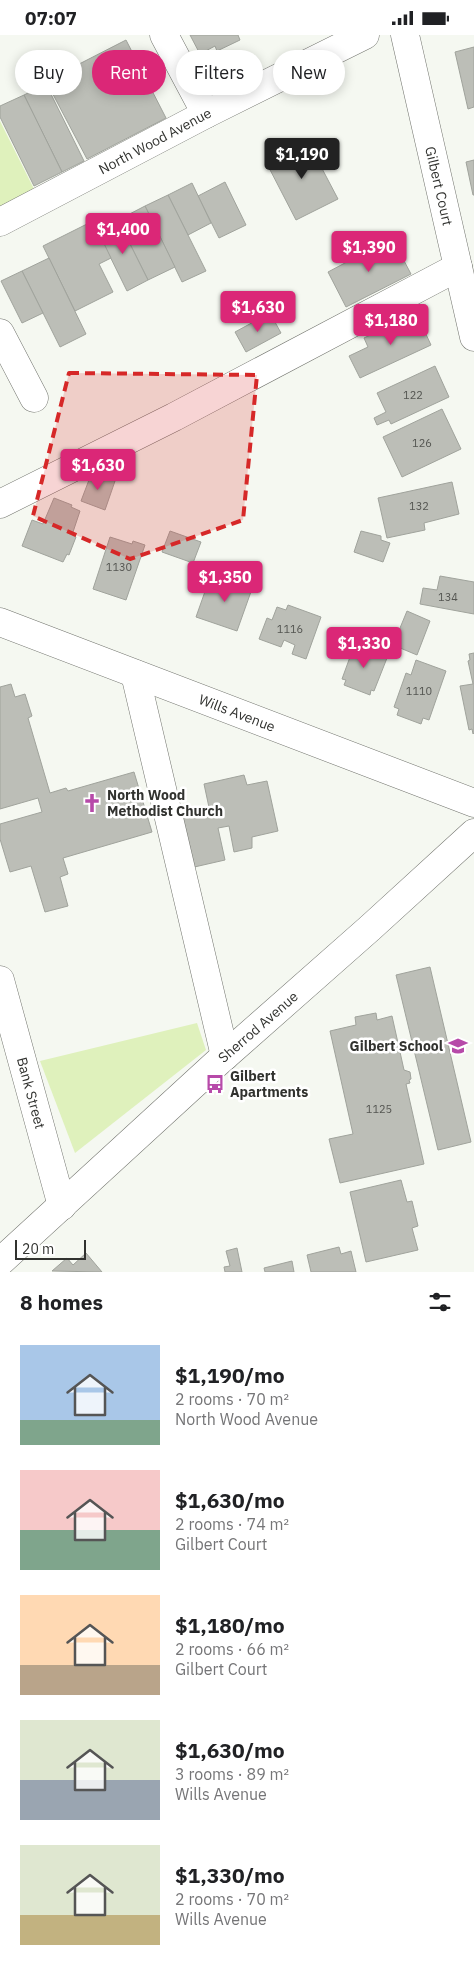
<!DOCTYPE html>
<html lang="en">
<head>
<meta charset="utf-8">
<style>
	body { margin:0; font-family:"IBM Plex Sans",sans-serif; background:#f2f2f2; color:#202124; height:100vh; display:flex; flex-direction:column; font-size:19px; white-space:nowrap }
	* { box-sizing:border-box; margin:0 }
	p { font-size:16px; color:#757577 }
	.icon { flex:none; width:28px; height:28px; fill:none; stroke:currentColor; stroke-width:2; stroke-linecap:round; stroke-linejoin:round }
	.map { position:relative; height:1237px; overflow:hidden }
	.sheet { display:flex; flex-direction:column; background:#fff; flex:1 }
	.sheet>* { flex:none }
	.top-card { position:absolute; left:15px; top:15px; width:445px; height:45px; display:flex; gap:10px }
	.scale { position:absolute; left:15px; bottom:12px; width:71px; box-sizing:border-box; padding-left:5px; border:2px solid #31322f; border-top:0; font-size:14px; line-height:18px; white-space:nowrap; color:#31322f; -webkit-text-stroke:4px #fff; paint-order:stroke }
	.price { position:absolute; translate:-50% -42px; padding:0 11px; border-radius:5px; background:#db2777; color:#fff; font-size:16px; line-height:32px; filter:drop-shadow(0 1px 2px #0008) }
	.price::after { content:''; position:absolute; left:50%; top:30px; width:15px; height:11px; margin-left:-8px; background:inherit; clip-path:polygon(0 0,100% 0,50% 100%) }
	.price.on { background:#222; color:#fff }
	ul { padding:0; list-style:none }
	li { display:flex; align-items:center; gap:15px; height:125px; padding:0 20px }
	li span { display:grid; place-items:center; flex:none; width:140px; height:100px; border-radius:0px; color:#555 }
	li>.icon { margin-inline-start:auto }
	span .icon { width:60px; height:60px; fill:#fffc; stroke-width:1 }
	li b { font-size:21px }
	h2 { display:flex; justify-content:space-between; align-items:center; height:60px; padding:0 20px; font-size:21px }
	.tag { padding:0 18px; border-radius:22px; background:#fff; box-shadow:0 2px 12px #0003; font-size:18px; line-height:45px }
	.tag.on { background:#db2777; color:#fff }
	.status { display:flex; justify-content:space-between; align-items:center; height:35px; padding:0 25px; background:#fff; direction:ltr }
	.status svg { height:14px; fill:currentColor }
	.map>svg:first-child { display:block }
	.green { fill:#dff1bc }
	.building { fill:#bcbeb7; stroke:#a0a39c }
	.lines { fill:none; stroke-linecap:round; stroke-linejoin:round }
	.minor-casing { stroke:#71736d; stroke-width:29 }
	.major-casing { stroke:#71736d; stroke-width:29 }
	.minor { stroke:#fff; stroke-width:28 }
	.major { stroke:#fff; stroke-width:28 }
	.marked { fill:#d62828; fill-opacity:0.2; stroke:#d62828; stroke-width:4; stroke-dasharray:10 6; stroke-linejoin:round }
	.labels { text-anchor:middle; dominant-baseline:central; stroke-width:5; stroke-linejoin:round; paint-order:stroke }
	.number-label { font-size:11px; fill:#545551 }
	.street-label { font-size:14px; fill:#31322f; stroke:#fff }
	.poi-label { font-size:14px; font-weight:bold; fill:#31322f; stroke:#fff; text-anchor:start }
</style>
</head>
<body>
<div class="status"><b>07:07</b><svg viewBox="0 0 49 12"><path d="M0 12V9h3v3zM5 12V6h3v6zM10 12V3h3v9zM15 12V0h3v12zM26 1h20v11H26zM47 4h2v5h-2z"/></svg></div>
<div class="map">
<svg width="474" height="1237" viewBox="0 0 474 1237">
	<rect width="100%" height="100%" fill="#f5f8f1"/>
	<g class="green">
		<polygon points="0,86 35,156 0,174"/>
		<polygon points="197,988 206,1015 75,1118 40,1026"/>
	</g>
	<g class="building">
		<polygon points="190,0 238,0 240,5 217,16 215,11 200,19"/>
		<polygon points="126,5 166,83 87,124 46,46"/>
		<polygon points="474,12 474,72 468,74 455,17"/>
		<polygon points="46,49 84,126 62,137 24,60"/>
		<polygon points="24,60 62,137 34,151 0,82 0,71"/>
		<polygon points="307,105 338,164 296,185 266,127"/>
		<polygon points="474,125 474,160 473,160 466,127"/>
		<polygon points="225,147 246,190 219,203 198,161"/>
		<polygon points="192,148 211,188 188,200 168,160"/>
		<polygon points="168,160 206,236 182,247 145,171"/>
		<polygon points="145,171 175,232 148,245 118,185"/>
		<polygon points="118,185 148,245 127,256 97,195"/>
		<polygon points="93,186 111,223 99,229 113,257 75,276 43,211"/>
		<polygon points="392,203 411,239 346,272 328,237"/>
		<polygon points="49,223 86,299 60,312 22,236"/>
		<polygon points="22,236 43,278 22,288 1,246"/>
		<polygon points="270,278 281,298 246,317 235,297"/>
		<polygon points="416,278 431,310 360,343 349,321 368,312 364,303"/>
		<polygon points="435,331 449,362 391,389 389,385 377,390 374,383 386,377 377,358"/>
		<polygon points="442,374 461,414 402,442 383,402"/>
		<polygon points="92,437 115,446 105,475 81,466"/>
		<polygon points="452,447 459,479 424,488 425,495 387,503 378,463"/>
		<polygon points="54,463 72,470 71,472 80,476 72,500 76,502 69,520 67,519 63,527 22,511 32,485 43,489"/>
		<polygon points="170,496 201,507 193,528 162,517"/>
		<polygon points="361,496 381,501 381,505 390,508 383,527 354,517"/>
		<polygon points="110,502 132,509 133,506 145,510 126,565 93,554"/>
		<polygon points="440,541 474,547 474,579 420,569 423,553 437,555"/>
		<polygon points="219,542 230,545 231,543 253,551 237,596 196,582 208,548 216,551"/>
		<polygon points="288,570 321,582 306,624 292,619 295,610 284,605 281,612 259,604 267,583 272,585 277,572 286,575"/>
		<polygon points="407,576 430,586 417,620 393,610"/>
		<polygon points="362,607 377,612 375,618 387,623 374,656 371,655 370,660 344,650 346,645 342,644 354,611 360,613"/>
		<polygon points="474,618 474,698 473,699 472,694 469,695 460,651 473,649 468,626 470,625 469,619"/>
		<polygon points="416,625 446,636 429,685 423,683 421,689 397,680 399,674 394,672 406,638 411,640"/>
		<polygon points="11,649 15,662 25,659 32,681 28,683 50,758 66,753 68,756 134,737 152,797 63,823 68,839 60,842 68,871 45,877 31,831 10,837 0,804 0,789 42,777 38,763 0,774 0,652"/>
		<polygon points="244,740 247,750 267,746 278,796 252,802 252,813 234,817 229,791 218,793 225,825 190,833 179,784 210,777 204,749"/>
		<polygon points="430,932 471,1107 438,1115 396,940"/>
		<polygon points="376,978 377,985 392,981 404,1035 410,1037 411,1044 409,1045 410,1048 406,1049 424,1129 340,1148 329,1104 353,1099 330,996 356,990 355,982"/>
		<polygon points="401,1145 407,1167 412,1166 418,1191 412,1193 418,1215 366,1227 350,1157"/>
		<polygon points="339,1212 341,1219 351,1216 356,1237 311,1237 307,1220"/>
		<polygon points="237,1213 242,1237 225,1237 224,1232 230,1231 226,1216"/>
		<polygon points="86,1218 102,1237 52,1236 67,1223 73,1230"/>
		<polygon points="292,1226 294,1237 265,1237 264,1233"/>
	</g>
	<g class="lines">
		<g class="minor-casing">
			<g id="minor">
				<polyline points="164,0 206,79"/>
				<polyline points="405,0 474,302"/>
				<polyline points="0,298 34,363"/>
				<polyline points="0,469 174,382 458,232"/>
				<polyline points="0,587 474,768"/>
				<polyline points="135,639 225,1021"/>
				<polyline points="0,945 62,1171"/>
				<polyline points="0,1227 217,1028 370,893 474,798"/>
			</g>
		</g>
		<g class="major-casing">
			<polyline id="major" points="0,187 206,79 365,0"/>
		</g>
		<use href="#minor" class="minor"/>
		<use href="#major" class="major"/>
	</g>
	<path class="marked" d="M69 338 257 340 243 485 130 524 33 481Z"/>
	<defs>
		<g id="church-bare" transform="scale(1.5)"><path d="M-1.2-6h2.4v3.5h3.3v2.4h-3.3V6h-2.4V-.1h-3.3v-2.4h3.3Z" fill="#b74aa9" stroke="#fff" stroke-width="2.5" paint-order="stroke"/></g>
		<g id="school-bare" transform="scale(1.5)"><path d="M0-5L7-2L0 1L-7-2ZM-4 1L0 2.5L4 1V4Q0 6-4 4Z" fill="#b74aa9" stroke="#fff" stroke-width="2.5" paint-order="stroke"/></g>
		<g id="bus-bare" transform="scale(1.5)"><path d="M-5-6H5V4H4V6H2V4H-2V6H-4V4H-5ZM-3.5-4V0h7V-4ZM-3.5 1.2v1.5H-2V1.2ZM2 1.2v1.5H3.5V1.2Z" fill="#b74aa9" stroke="#fff" stroke-width="2.5" paint-order="stroke"/></g>
	</defs>
	<g fill-rule="evenodd">
		<use href="#church-bare" x="92" y="768"/>
		<use href="#school-bare" x="458" y="1011"/>
		<use href="#bus-bare" x="215" y="1049"/>
	</g>
	<g class="labels">
		<g class="number-label">
			<text x="413" y="360">122</text>
			<text x="422" y="408">126</text>
			<text x="419" y="471">132</text>
			<text x="119" y="532">1130</text>
			<text x="448" y="562">134</text>
			<text x="290" y="594">1116</text>
			<text x="419" y="656">1110</text>
			<text x="379" y="1074">1125</text>
		</g>
		<g class="street-label">
			<text transform="translate(155 106) rotate(-28)">North Wood Avenue</text>
			<text transform="translate(439 151) rotate(77)">Gilbert Court</text>
			<text transform="translate(237 678) rotate(21)">Wills Avenue</text>
			<text transform="translate(258 992) rotate(-41)">Sherrod Avenue</text>
			<text transform="translate(31 1058) rotate(75)">Bank Street</text>
		</g>
		<g class="poi-label">
			<text x="107" y="760">North Wood<tspan x="107" dy="16">Methodist Church</tspan></text>
			<text x="443" y="1011" text-anchor="end">Gilbert School</text>
			<text x="230" y="1041">Gilbert<tspan x="230" dy="16">Apartments</tspan></text>
		</g>
	</g>
</svg>
<div class="scale">20 m</div>
<b class="price on" style="left:302px;top:145px">$1,190</b>
<b class="price" style="left:123px;top:220px">$1,400</b>
<b class="price" style="left:369px;top:238px">$1,390</b>
<b class="price" style="left:258px;top:298px">$1,630</b>
<b class="price" style="left:391px;top:311px">$1,180</b>
<b class="price" style="left:98px;top:456px">$1,630</b>
<b class="price" style="left:225px;top:568px">$1,350</b>
<b class="price" style="left:364px;top:634px">$1,330</b>
<div class="top-card">
<a class="tag">Buy</a>
<a class="tag on">Rent</a>
<a class="tag">Filters</a>
<a class="tag">New</a>
</div>
</div>
<section class="sheet">
<h2>8 homes<svg class="icon" aria-label="filters" viewBox="0 0 24 24"><path d="M4 7h16M4 17h16"/><circle cx="9" cy="7" r="2"/><circle cx="15" cy="17" r="2"/></svg></h2>
<ul>
<li><span style="background:linear-gradient(#a9c7e8 75%,#7fa58c 0)"><svg class="icon" aria-label="home" viewBox="0 0 24 24"><path d="M3 11l9-7 9 7M6 9v11h12V9"/></svg></span><div><b>$1,190/mo</b><p>2 rooms · 70 m²</p><p>North Wood Avenue</p></div></li>
<li><span style="background:linear-gradient(#f6c9c9 60%,#7fa58c 0)"><svg class="icon" aria-label="home" viewBox="0 0 24 24"><path d="M3 11l9-7 9 7M6 9v11h12V9"/></svg></span><div><b>$1,630/mo</b><p>2 rooms · 74 m²</p><p>Gilbert Court</p></div></li>
<li><span style="background:linear-gradient(#ffd9b3 70%,#b9a48a 0)"><svg class="icon" aria-label="home" viewBox="0 0 24 24"><path d="M3 11l9-7 9 7M6 9v11h12V9"/></svg></span><div><b>$1,180/mo</b><p>2 rooms · 66 m²</p><p>Gilbert Court</p></div></li>
<li><span style="background:linear-gradient(#dfe7d0 60%,#9aa5b1 0)"><svg class="icon" aria-label="home" viewBox="0 0 24 24"><path d="M3 11l9-7 9 7M6 9v11h12V9"/></svg></span><div><b>$1,630/mo</b><p>3 rooms · 89 m²</p><p>Wills Avenue</p></div></li>
<li><span style="background:linear-gradient(#dfe7d0 70%,#c2b280 0)"><svg class="icon" aria-label="home" viewBox="0 0 24 24"><path d="M3 11l9-7 9 7M6 9v11h12V9"/></svg></span><div><b>$1,330/mo</b><p>2 rooms · 70 m²</p><p>Wills Avenue</p></div></li>
</ul>
</section>
</body>
</html>
